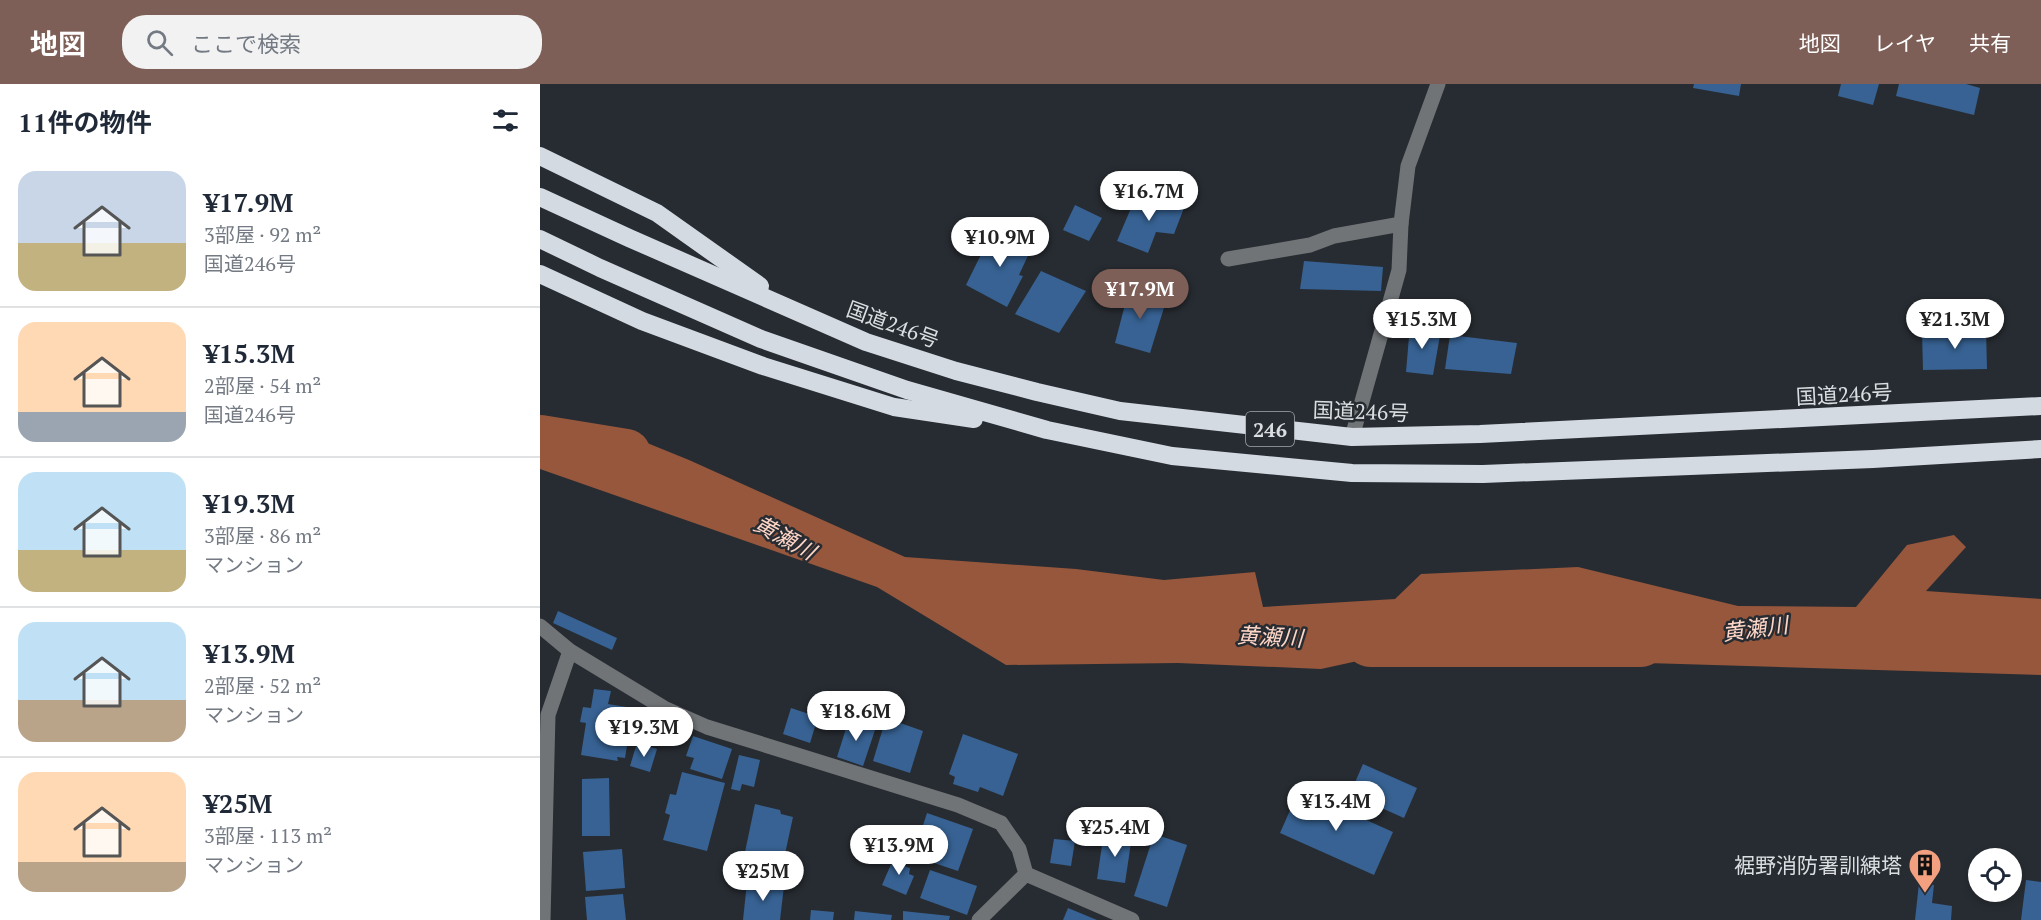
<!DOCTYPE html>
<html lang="ja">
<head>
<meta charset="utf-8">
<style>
	body { margin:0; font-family:"PT Serif","Noto Sans JP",serif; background:#f2f2f3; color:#1f2937; height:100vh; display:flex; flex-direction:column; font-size:22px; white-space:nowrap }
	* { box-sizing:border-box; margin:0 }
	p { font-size:20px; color:#747a83 }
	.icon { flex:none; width:33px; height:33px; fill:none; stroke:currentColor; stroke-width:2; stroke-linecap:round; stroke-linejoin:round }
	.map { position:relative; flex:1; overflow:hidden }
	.drawer { display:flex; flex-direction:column; background:#fff; width:540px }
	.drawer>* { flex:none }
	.tools { position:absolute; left:1428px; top:764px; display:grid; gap:12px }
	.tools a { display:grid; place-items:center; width:54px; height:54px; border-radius:50%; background:#fff; box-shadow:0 3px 9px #0003; font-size:30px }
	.price { position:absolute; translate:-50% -51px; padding:0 14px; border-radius:21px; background:#fff; color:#222; font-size:20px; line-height:39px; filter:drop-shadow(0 2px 3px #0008) }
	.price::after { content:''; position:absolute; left:50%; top:36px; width:18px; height:14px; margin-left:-9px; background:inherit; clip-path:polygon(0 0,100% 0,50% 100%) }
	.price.selected { background:#7e5f57; color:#fff }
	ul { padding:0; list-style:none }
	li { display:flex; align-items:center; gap:18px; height:150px; padding:0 18px }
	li+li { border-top:2px solid #e0e1e3 }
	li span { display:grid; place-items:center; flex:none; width:168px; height:120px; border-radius:18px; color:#555 }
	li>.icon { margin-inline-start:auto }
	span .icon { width:72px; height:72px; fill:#fffc; stroke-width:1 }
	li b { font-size:26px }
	h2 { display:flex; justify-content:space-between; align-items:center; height:72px; padding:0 18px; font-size:26px }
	header { display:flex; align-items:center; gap:36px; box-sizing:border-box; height:84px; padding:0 30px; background:#7e5f57; color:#fff }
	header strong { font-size:28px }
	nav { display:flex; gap:33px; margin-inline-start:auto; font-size:21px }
	.search { width:420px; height:54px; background:#f2f2f3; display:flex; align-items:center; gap:15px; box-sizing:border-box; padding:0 21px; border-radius:24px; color:#747a83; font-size:22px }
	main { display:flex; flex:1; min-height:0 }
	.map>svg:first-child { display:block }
	.water { fill:#97573c }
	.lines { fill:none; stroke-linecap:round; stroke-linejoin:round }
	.river { stroke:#97573c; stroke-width:50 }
	.building { fill:#376293 }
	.minor { stroke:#717477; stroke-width:15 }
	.highway { stroke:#d4dae2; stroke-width:18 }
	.labels { text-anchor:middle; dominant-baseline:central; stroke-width:5; stroke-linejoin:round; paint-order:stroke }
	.shield { fill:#272c32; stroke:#a4a9ad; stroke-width:1.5 }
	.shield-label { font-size:20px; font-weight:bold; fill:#dadee2 }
	.street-label { font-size:21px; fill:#dadee2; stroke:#272c32 }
	.poi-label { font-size:21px; fill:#dadee2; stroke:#272c32; text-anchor:end }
	.water-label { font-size:22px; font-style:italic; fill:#fed6c7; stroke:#272c32 }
</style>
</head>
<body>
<header>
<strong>地図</strong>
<div class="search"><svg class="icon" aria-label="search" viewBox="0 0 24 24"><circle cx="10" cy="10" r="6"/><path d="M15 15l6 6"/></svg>ここで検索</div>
<nav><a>地図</a><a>レイヤ</a><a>共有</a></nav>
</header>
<main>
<section class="drawer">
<h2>11件の物件<svg class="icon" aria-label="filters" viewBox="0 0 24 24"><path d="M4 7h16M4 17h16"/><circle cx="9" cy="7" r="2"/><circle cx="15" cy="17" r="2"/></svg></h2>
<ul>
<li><span style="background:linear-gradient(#c9d6e8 60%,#c2b280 0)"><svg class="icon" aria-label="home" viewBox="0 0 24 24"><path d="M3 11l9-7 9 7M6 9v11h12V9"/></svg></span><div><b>¥17.9M</b><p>3部屋 · 92 m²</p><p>国道246号</p></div></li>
<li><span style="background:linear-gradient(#ffd9b3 75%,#9aa5b1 0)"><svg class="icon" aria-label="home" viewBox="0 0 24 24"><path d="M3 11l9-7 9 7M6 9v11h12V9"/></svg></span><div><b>¥15.3M</b><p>2部屋 · 54 m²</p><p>国道246号</p></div></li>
<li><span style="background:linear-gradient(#bfe0f5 65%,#c2b280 0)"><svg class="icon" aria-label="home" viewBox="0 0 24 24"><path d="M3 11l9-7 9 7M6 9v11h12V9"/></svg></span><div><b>¥19.3M</b><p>3部屋 · 86 m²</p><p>マンション</p></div></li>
<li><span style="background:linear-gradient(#bfe0f5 65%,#b9a48a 0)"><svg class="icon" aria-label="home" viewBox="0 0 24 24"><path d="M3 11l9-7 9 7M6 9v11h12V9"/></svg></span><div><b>¥13.9M</b><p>2部屋 · 52 m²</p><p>マンション</p></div></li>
<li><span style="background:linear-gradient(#ffd9b3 75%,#b9a48a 0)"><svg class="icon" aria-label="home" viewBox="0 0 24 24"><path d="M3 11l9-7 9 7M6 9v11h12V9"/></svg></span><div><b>¥25M</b><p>3部屋 · 113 m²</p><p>マンション</p></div></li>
</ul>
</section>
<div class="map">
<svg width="1501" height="836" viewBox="0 0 1501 836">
	<rect width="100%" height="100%" fill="#272c32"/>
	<polygon class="water" points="85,350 149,376 365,473 536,485 624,496 715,488 723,523 855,515 881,490 1038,483 1198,522 1316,523 1367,461 1414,451 1426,463 1386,507 1501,515 1501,591 1107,579 973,543 781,585 638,579 466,581 337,503 0,385 0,362"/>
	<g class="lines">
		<g class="river">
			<polyline points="0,356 86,370"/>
			<polyline points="830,558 1101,558"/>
		</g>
	</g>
	<g class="building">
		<polygon points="1154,0 1201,0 1199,12 1153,4"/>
		<polygon points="1301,0 1339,0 1333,21 1298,12"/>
		<polygon points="1359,0 1426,0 1440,4 1434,31 1356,12"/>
		<polygon points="597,110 644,124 634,150 616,148 608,169 577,157"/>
		<polygon points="535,121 562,134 549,157 523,146"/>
		<polygon points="454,144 492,163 479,191 483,192 467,223 426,201"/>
		<polygon points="764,177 843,183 841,207 760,205"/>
		<polygon points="501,187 546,207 519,249 475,230"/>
		<polygon points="589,205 627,214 610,269 575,259"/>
		<polygon points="870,241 901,246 893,291 866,288"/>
		<polygon points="1446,246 1447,285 1383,286 1382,248"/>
		<polygon points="910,251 977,259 971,290 905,285"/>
		<polygon points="18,527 77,554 72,566 13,539"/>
		<polygon points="54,605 71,607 68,620 93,624 85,674 77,673 78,677 41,671 46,639 40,638 43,623 51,624"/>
		<polygon points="251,624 278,633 270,659 243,650"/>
		<polygon points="346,634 383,647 370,689 333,677"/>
		<polygon points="309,635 336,643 323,682 297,673"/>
		<polygon points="423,650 478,670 463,712 440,703 438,708 413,700 415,693 409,690"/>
		<polygon points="153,652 192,665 182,695 150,685 154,674 146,672"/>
		<polygon points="97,659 117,665 110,688 90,682"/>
		<polygon points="199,671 220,676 214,703 202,700 200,707 191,705"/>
		<polygon points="823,680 877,704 864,734 810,710"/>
		<polygon points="142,688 185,699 167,767 123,756 130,731 125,729 130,710 136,711"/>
		<polygon points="69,694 70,752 42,752 42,695"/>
		<polygon points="759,706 853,748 834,791 740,749"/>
		<polygon points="215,720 240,726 241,730 253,733 242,784 224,780 225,773 205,768"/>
		<polygon points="387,729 433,745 418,787 373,772"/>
		<polygon points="564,748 592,752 585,799 557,795"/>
		<polygon points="614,750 647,761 627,823 594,812"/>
		<polygon points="514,755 535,757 531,782 510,779"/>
		<polygon points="82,765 85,804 46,807 43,768"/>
		<polygon points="355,771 367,776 364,782 370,784 369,790 374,792 366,811 342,801"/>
		<polygon points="390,786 437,802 427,831 380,814"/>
		<polygon points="1486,796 1501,798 1501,836 1481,836"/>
		<polygon points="207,798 244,802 240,836 203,836"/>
		<polygon points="1379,799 1394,801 1392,819 1412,822 1411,836 1375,836"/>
		<polygon points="83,810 86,836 47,836 45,813"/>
		<polygon points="528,824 557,836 523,836"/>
		<polygon points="271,826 294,828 293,836 270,836"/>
		<polygon points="315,827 352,831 351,836 314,836"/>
		<polygon points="363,827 410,832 409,836 363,836"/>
	</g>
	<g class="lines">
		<g class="minor">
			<polyline points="688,175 770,161 794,152 861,140"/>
			<polyline points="812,353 859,186 861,140 868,82 898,0"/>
			<polyline points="0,542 30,567 124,624 167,643 418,721 461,739 479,765 486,790 592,836"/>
			<polyline points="3,836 8,631 30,567"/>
			<polyline points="439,836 486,790"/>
		</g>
		<g class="highway">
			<polyline points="0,72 117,129 220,202"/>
			<polyline points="0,113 89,154 326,258 416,287 497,308 580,327 812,353 940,350 1501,322"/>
			<polyline points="0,155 60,184 221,255 367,306 507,346 632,372 812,389 943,390 1333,375 1501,365"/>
			<polyline points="0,190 102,237 223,282 354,323 434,335"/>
		</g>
	</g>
	<defs>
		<g id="building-pin" transform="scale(1.725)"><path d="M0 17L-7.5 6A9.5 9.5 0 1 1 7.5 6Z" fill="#f2a07f" stroke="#272c32"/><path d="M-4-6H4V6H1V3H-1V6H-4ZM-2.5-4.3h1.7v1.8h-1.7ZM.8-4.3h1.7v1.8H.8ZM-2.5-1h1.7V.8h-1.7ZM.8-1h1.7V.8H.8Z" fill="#111"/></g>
	</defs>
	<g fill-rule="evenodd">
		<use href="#building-pin" x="1385" y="781"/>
	</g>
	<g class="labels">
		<rect class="shield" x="706" y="328" width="48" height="34" rx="4.5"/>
		<g class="shield-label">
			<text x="730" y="345">246</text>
		</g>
		<g class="street-label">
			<text transform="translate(353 240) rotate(20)">国道246号</text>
			<text transform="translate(1304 310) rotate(-3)">国道246号</text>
			<text transform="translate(821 327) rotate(2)">国道246号</text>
		</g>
		<g class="poi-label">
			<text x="1362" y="781">裾野消防署訓練塔</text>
		</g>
		<g class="water-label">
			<text transform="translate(245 453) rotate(29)">黄瀬川</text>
			<text transform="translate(1215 544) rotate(-7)">黄瀬川</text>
			<text transform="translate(730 552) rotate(3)">黄瀬川</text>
		</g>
	</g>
</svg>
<div class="tools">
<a><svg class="icon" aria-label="locate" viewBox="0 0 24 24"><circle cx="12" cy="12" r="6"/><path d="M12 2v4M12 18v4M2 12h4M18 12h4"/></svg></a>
</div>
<b class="price" style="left:609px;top:138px">¥16.7M</b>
<b class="price" style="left:460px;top:184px">¥10.9M</b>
<b class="price selected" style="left:600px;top:236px">¥17.9M</b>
<b class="price" style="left:882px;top:266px">¥15.3M</b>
<b class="price" style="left:1415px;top:266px">¥21.3M</b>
<b class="price" style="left:316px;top:658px">¥18.6M</b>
<b class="price" style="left:104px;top:674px">¥19.3M</b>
<b class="price" style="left:796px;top:748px">¥13.4M</b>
<b class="price" style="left:575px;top:774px">¥25.4M</b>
<b class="price" style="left:359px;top:792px">¥13.9M</b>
<b class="price" style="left:223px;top:818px">¥25M</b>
</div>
</main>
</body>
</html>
